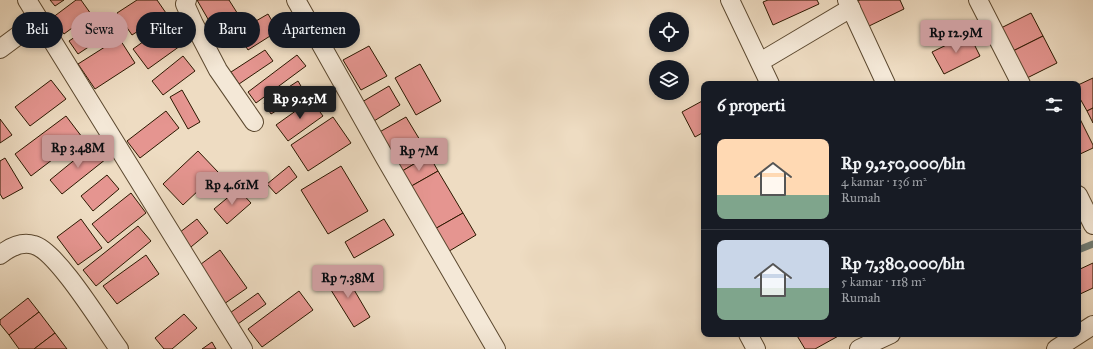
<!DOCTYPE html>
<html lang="id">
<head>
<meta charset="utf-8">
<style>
	body { margin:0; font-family:"IM FELL Great Primer",serif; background:#20242c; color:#f1f3f6; height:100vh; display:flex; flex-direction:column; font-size:15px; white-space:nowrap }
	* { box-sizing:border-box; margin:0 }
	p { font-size:13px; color:#9ea1a6 }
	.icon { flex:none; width:22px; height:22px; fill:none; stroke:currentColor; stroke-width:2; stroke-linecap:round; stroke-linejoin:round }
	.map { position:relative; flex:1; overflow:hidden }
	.drawer { position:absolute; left:701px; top:81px; width:380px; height:256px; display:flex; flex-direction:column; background:#171b24; border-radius:8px; box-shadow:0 2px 6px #0003 }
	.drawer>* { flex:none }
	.guide { position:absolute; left:12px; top:12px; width:380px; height:36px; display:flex; gap:8px }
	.fabs { position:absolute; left:649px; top:12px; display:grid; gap:8px }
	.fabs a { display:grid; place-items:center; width:40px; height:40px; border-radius:50%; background:#171b24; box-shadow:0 2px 6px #0003; font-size:20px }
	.price { position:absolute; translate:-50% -34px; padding:0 9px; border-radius:4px; background:#c59692; color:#111; font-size:13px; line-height:26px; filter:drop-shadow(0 1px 2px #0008) }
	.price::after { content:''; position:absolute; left:50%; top:24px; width:12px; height:9px; margin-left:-6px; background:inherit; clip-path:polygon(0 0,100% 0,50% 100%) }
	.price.selected { background:#222; color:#fff }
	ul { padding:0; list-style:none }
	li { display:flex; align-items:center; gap:12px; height:100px; padding:0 16px }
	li+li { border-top:1px solid #363941 }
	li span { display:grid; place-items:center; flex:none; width:112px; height:80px; border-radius:8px; color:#555 }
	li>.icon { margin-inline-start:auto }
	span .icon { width:48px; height:48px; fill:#fffc; stroke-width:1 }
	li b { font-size:17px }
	h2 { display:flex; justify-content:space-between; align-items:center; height:48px; padding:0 16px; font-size:17px }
	.chip { padding:0 14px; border-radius:18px; background:#171b24; box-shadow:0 2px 6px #0003; font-size:14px; line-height:36px }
	.chip.selected { background:#c59692; color:#111 }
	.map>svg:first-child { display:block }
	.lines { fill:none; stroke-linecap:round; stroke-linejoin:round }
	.stream { stroke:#707971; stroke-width:7 }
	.building { fill:#e59590; stroke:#2c1800 }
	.minor-casing { stroke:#5c4930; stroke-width:20 }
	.minor { stroke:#f4e8d7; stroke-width:18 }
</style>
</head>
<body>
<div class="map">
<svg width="1093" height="349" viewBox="0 0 1093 349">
	<rect width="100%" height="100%" fill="#eedcc2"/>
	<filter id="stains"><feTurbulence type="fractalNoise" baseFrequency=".005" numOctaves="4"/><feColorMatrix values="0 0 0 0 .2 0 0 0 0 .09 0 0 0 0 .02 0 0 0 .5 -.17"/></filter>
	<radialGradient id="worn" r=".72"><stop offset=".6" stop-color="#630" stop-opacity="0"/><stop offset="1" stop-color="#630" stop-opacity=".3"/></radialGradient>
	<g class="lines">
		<polyline class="stream" points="1078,250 1093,244"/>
	</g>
	<g class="building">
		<polygon points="50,0 64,0 55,6"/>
		<polygon points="76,0 81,0 91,14 64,34 52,18"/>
		<polygon points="137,0 157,0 166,13 132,35 117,13"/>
		<polygon points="197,0 229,0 241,19 216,33"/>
		<polygon points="768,0 817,0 819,4 773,25 763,2"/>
		<polygon points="860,0 900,0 904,9 865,28 853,3"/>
		<polygon points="1031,13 1043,36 1011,52 999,29"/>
		<polygon points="268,14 278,31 248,50 237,32"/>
		<polygon points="105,17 114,30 78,54 69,41"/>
		<polygon points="172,21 187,41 148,69 133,49"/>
		<polygon points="969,34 980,56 944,74 932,52"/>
		<polygon points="1043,36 1057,63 1025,79 1011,52"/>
		<polygon points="119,38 135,63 95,89 78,64"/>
		<polygon points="369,46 387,76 361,90 343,60"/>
		<polygon points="265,50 273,61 239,84 231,72"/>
		<polygon points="297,55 306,66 256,103 248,92"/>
		<polygon points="183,56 195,71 163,95 152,81"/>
		<polygon points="420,64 441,101 416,115 395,78"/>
		<polygon points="1093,78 1093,108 1087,111 1078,95 1078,85"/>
		<polygon points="51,80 66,99 30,126 15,107"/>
		<polygon points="298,81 305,93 271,114 264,103"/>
		<polygon points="389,86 400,105 374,121 362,102"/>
		<polygon points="182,90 200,122 188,129 170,97"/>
		<polygon points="311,100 323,116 288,141 276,125"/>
		<polygon points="704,100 704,132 695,137 682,112"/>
		<polygon points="1093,108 1093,123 1087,111"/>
		<polygon points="166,111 179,128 140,158 127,141"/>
		<polygon points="66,116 82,137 31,176 15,154"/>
		<polygon points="333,117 351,143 308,171 291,145"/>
		<polygon points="406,117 429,155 399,173 376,134"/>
		<polygon points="1079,117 1093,145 1093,148 1078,155"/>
		<polygon points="0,119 12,135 0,143"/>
		<polygon points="94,144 106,159 62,194 50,180"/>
		<polygon points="198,151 218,172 183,205 163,184"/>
		<polygon points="429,155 438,171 408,188 399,173"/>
		<polygon points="5,158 23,188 3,199 0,194 0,161"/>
		<polygon points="289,166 297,177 276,194 267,184"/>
		<polygon points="341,166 368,211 328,234 301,190"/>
		<polygon points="438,171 463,213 433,230 408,188"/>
		<polygon points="107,175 119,189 93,211 81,196"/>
		<polygon points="238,189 251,203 227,224 214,209"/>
		<polygon points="131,193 146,213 108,243 92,224"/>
		<polygon points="463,213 476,235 446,253 433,230"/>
		<polygon points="81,219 102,248 78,265 57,237"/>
		<polygon points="197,219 208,233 186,251 175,236"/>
		<polygon points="384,219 394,235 354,258 345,242"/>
		<polygon points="138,226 151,241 96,286 83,270"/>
		<polygon points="220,250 247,288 224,304 197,267"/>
		<polygon points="146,255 159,274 117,304 103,286"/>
		<polygon points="1093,263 1093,288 1078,295 1078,270"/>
		<polygon points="343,271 370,317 354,327 326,282"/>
		<polygon points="299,291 313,310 262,347 248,329"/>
		<polygon points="258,293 266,304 235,326 227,315"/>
		<polygon points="28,298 39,312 9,335 0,324 0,320"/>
		<polygon points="39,312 55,333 34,349 19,349 9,335"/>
		<polygon points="184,314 197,328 172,349 164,349 155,338"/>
		<polygon points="55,333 67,349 34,349"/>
		<polygon points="796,334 842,334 815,349 805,349"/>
		<polygon points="212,342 216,349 202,349"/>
	</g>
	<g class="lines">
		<g class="minor-casing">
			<g id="minor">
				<polyline points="27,0 243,349"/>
				<polyline points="187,0 185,4 194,24 218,70 254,122"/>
				<polyline points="296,0 385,158 496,349"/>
				<polyline points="730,0 770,84"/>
				<polyline points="847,0 886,84"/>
				<polyline points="978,0 1021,84"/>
				<polyline points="0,49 39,20"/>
				<polyline points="760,62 851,8"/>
				<polyline points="1078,195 1093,225"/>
				<path d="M0 255C10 247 21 241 34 245 57 251 103 327 119 349"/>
				<polyline points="748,334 756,349"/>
				<polyline points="859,349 891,334"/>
				<polyline points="1056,349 1093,325"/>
			</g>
		</g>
		<use href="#minor" class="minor"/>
	</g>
	<rect width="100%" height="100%" filter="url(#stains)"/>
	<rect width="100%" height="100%" fill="url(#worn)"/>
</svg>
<div class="fabs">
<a><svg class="icon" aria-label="locate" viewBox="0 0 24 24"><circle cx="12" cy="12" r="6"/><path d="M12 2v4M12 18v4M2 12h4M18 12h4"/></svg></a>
<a><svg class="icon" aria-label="layers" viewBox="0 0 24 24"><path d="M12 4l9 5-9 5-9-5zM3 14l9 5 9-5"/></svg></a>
</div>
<b class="price" style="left:956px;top:54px">Rp 12.9M</b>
<b class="price selected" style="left:300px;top:120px">Rp 9.25M</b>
<b class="price" style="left:78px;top:169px">Rp 3.48M</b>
<b class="price" style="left:419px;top:172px">Rp 7M</b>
<b class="price" style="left:232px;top:206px">Rp 4.61M</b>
<b class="price" style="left:348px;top:299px">Rp 7.38M</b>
<div class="guide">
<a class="chip">Beli</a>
<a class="chip selected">Sewa</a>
<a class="chip">Filter</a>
<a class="chip">Baru</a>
<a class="chip">Apartemen</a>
</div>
<section class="drawer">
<h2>6 properti<svg class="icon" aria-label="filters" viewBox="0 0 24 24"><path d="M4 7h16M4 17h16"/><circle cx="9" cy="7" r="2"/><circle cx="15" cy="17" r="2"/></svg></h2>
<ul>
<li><span style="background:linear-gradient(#ffd9b3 70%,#7fa58c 0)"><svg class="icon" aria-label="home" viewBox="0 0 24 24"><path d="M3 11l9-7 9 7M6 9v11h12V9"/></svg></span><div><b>Rp 9,250,000/bln</b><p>4 kamar · 136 m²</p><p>Rumah</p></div></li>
<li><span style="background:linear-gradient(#c9d6e8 60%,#7fa58c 0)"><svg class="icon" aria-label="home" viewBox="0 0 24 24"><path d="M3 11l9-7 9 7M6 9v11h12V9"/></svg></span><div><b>Rp 7,380,000/bln</b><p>5 kamar · 118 m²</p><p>Rumah</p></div></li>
</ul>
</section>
</div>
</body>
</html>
